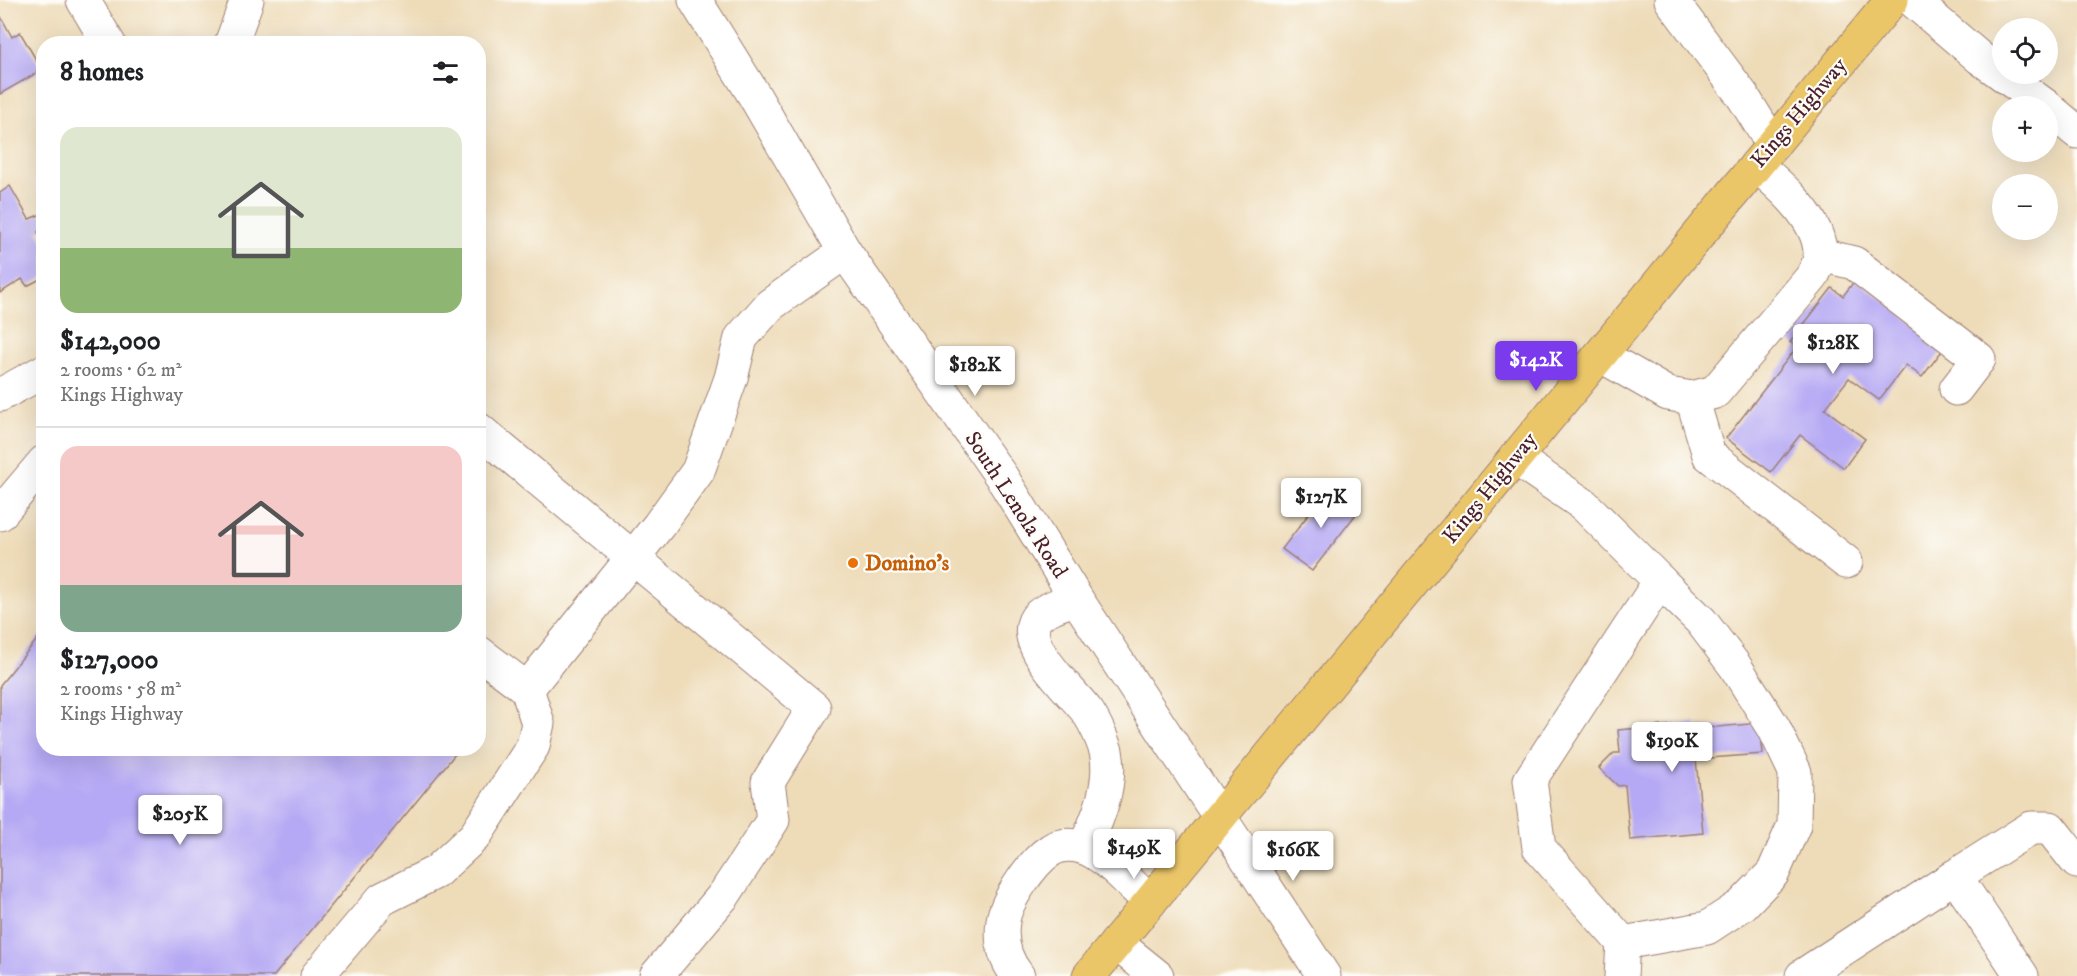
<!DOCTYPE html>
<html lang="en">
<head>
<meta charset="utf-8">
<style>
	body { margin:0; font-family:"IM FELL DW Pica",serif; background:#f2f2f2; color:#202124; height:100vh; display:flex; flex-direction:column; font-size:22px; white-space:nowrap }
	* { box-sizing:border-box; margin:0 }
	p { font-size:20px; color:#757577 }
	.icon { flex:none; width:33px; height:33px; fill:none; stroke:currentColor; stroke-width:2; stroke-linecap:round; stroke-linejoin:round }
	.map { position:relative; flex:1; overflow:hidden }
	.side { position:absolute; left:36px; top:36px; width:450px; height:720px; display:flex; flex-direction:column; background:#fff; border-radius:24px; box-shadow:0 6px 24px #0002 }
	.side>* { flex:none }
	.fabs { position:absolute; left:1992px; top:18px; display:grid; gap:12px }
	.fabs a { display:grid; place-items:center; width:66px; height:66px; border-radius:50%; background:#fff; box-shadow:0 6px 24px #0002; font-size:30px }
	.price { position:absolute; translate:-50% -51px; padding:0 14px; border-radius:6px; background:#fff; color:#222; font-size:20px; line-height:39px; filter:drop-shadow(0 2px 3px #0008) }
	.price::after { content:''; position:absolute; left:50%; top:36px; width:18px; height:14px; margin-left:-9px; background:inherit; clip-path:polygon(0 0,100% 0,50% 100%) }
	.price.selected { background:#7c3aed; color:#fff }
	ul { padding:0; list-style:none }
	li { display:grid; align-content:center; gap:12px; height:318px; padding:0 24px }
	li+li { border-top:2px solid #e0e0e0 }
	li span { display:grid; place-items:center; height:186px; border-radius:18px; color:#555 }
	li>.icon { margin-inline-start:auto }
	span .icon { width:108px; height:108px; fill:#fffc; stroke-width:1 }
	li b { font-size:26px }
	h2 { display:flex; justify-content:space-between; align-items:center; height:72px; padding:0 24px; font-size:26px }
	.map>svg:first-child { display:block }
	.building { fill:#b5a8f4 }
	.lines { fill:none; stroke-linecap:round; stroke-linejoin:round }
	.minor-casing { stroke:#9c7e72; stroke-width:35 }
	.major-casing { stroke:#9c7e72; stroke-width:35 }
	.minor { stroke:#fff; stroke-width:33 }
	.major { stroke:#ebc669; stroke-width:33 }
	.food-dot { fill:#e8710a; stroke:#fdfcf7; stroke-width:2 }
	.labels { text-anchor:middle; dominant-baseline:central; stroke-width:4.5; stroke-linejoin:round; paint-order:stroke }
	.street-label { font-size:22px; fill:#4a1f2b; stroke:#fdfcf7 }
	.food-label { font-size:22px; font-weight:bold; fill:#c56008; stroke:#fdfcf7; text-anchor:start }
</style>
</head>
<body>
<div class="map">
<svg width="2077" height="976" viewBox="0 0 2077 976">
	<rect width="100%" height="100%" fill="#fdfcf7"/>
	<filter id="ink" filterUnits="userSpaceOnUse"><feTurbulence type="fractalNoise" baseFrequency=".0167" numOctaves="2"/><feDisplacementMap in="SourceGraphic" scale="12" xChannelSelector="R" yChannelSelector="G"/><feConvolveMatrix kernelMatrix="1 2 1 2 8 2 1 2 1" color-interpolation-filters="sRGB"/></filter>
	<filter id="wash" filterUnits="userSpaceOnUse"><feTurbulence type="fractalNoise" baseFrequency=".008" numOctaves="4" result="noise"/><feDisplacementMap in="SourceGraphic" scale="24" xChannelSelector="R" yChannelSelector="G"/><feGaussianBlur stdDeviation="1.35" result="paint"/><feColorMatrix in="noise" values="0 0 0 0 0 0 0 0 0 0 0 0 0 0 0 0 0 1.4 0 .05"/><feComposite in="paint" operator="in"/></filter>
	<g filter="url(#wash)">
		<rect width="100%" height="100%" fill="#eedcb9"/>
		<g id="blocks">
			<g class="building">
				<polygon points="0,15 12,37 20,32 42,70 0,94"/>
				<polygon points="10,186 29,219 44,213 44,228 38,232 44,242 44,277 27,286 22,279 0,293 0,193"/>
				<polygon points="1856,279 1945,347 1922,377 1906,365 1879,400 1849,378 1825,409 1865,439 1844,468 1800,435 1771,472 1726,438 1797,347 1790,342 1832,288 1843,296"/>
				<polygon points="1330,486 1360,509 1312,571 1282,549"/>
				<polygon points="44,631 44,748 460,748 274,976 0,976 0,685"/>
				<polygon points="1696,723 1696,729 1760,723 1763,754 1696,759 1703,833 1630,840 1625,785 1618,786 1599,768 1614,753 1620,753 1618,730"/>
			</g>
		</g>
	</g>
	<g filter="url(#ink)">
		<use href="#blocks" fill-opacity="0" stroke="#9c7e72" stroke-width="1.5"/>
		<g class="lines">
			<g class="minor-casing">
				<g id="minor">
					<polyline points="83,0 109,44"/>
					<polyline points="695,0 754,95 845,252 1001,476 1076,598 1324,976"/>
					<polyline points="1671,0 1742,95 1773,145"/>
					<polyline points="1912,0 1980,58 2046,106"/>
					<polyline points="231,44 247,0"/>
					<polyline points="2048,108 2077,132"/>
					<polyline points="1821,255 1854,263 1979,359 1956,389"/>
					<path d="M1600 355 1668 394 1692 398 1715 392 1812 277C1815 271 1820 262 1820 255 1821 220 1780 185 1756 165"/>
					<polyline points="0,395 44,371"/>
					<polyline points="1692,398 1709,455 1846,562"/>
					<polyline points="478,429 814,708 768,782 773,820 724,895 656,976"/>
					<polyline points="1515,458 1584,505 1660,581 1530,780 1539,848 1623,943 1621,976"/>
					<polyline points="0,514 44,462"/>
					<path d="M1076 598C1065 603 1048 607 1039 615 1012 641 1075 693 1089 714 1096 725 1102 739 1106 751 1113 784 1098 819 1084 848"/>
					<polyline points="527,689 659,525 698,471 731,378 741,338 770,305 845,252"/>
					<polyline points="1955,876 2031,828 2050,828 2077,862"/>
					<polyline points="1116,943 1157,976"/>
					<polyline points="1623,943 1707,928 1742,905 1773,873 1794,825 1795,772 1774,728 1735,666 1701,621 1660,581"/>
					<polyline points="317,976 382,899 436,872 475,836 533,746 538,723 527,689 478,652"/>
					<path d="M1018 976C1005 960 1000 941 1003 921 1006 900 1033 861 1051 850 1060 844 1073 845 1082 847 1104 853 1132 886 1150 902"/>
					<polyline points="1802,976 1955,876 2022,976"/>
				</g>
			</g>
			<g class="major-casing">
				<polyline id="major" points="1089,976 1892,0"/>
			</g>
			<use href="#minor" class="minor"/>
			<use href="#major" class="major"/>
		</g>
	</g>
	<circle class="food-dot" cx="853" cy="563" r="6"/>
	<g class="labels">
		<g class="street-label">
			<text transform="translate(1799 113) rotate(-50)">Kings Highway</text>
			<text transform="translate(1490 488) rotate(-51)">Kings Highway</text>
			<text transform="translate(1016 505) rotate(57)">South Lenola Road</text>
		</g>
		<g class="food-label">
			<text x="865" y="563">Domino's</text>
		</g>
	</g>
</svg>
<div class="fabs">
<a><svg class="icon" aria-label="locate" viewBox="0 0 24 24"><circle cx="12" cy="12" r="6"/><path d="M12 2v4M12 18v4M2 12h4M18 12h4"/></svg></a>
<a>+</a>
<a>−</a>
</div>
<b class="price" style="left:1833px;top:375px">$128K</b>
<b class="price selected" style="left:1536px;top:392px">$142K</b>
<b class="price" style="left:975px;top:397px">$182K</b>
<b class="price" style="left:1321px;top:529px">$127K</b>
<b class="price" style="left:1672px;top:773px">$190K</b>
<b class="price" style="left:180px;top:846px">$205K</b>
<b class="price" style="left:1134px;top:880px">$149K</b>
<b class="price" style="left:1293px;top:882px">$166K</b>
<section class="side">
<h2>8 homes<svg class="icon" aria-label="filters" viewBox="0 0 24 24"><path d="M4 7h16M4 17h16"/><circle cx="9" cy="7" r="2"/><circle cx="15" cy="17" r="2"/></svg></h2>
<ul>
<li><span style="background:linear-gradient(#dfe7d0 65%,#8fb573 0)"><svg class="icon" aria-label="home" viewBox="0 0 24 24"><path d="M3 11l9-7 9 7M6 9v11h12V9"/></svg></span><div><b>$142,000</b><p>2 rooms · 62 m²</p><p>Kings Highway</p></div></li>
<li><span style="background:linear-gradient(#f6c9c9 75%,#7fa58c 0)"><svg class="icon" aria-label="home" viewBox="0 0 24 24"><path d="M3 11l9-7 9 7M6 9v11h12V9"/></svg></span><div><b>$127,000</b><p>2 rooms · 58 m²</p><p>Kings Highway</p></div></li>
</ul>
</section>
</div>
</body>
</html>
